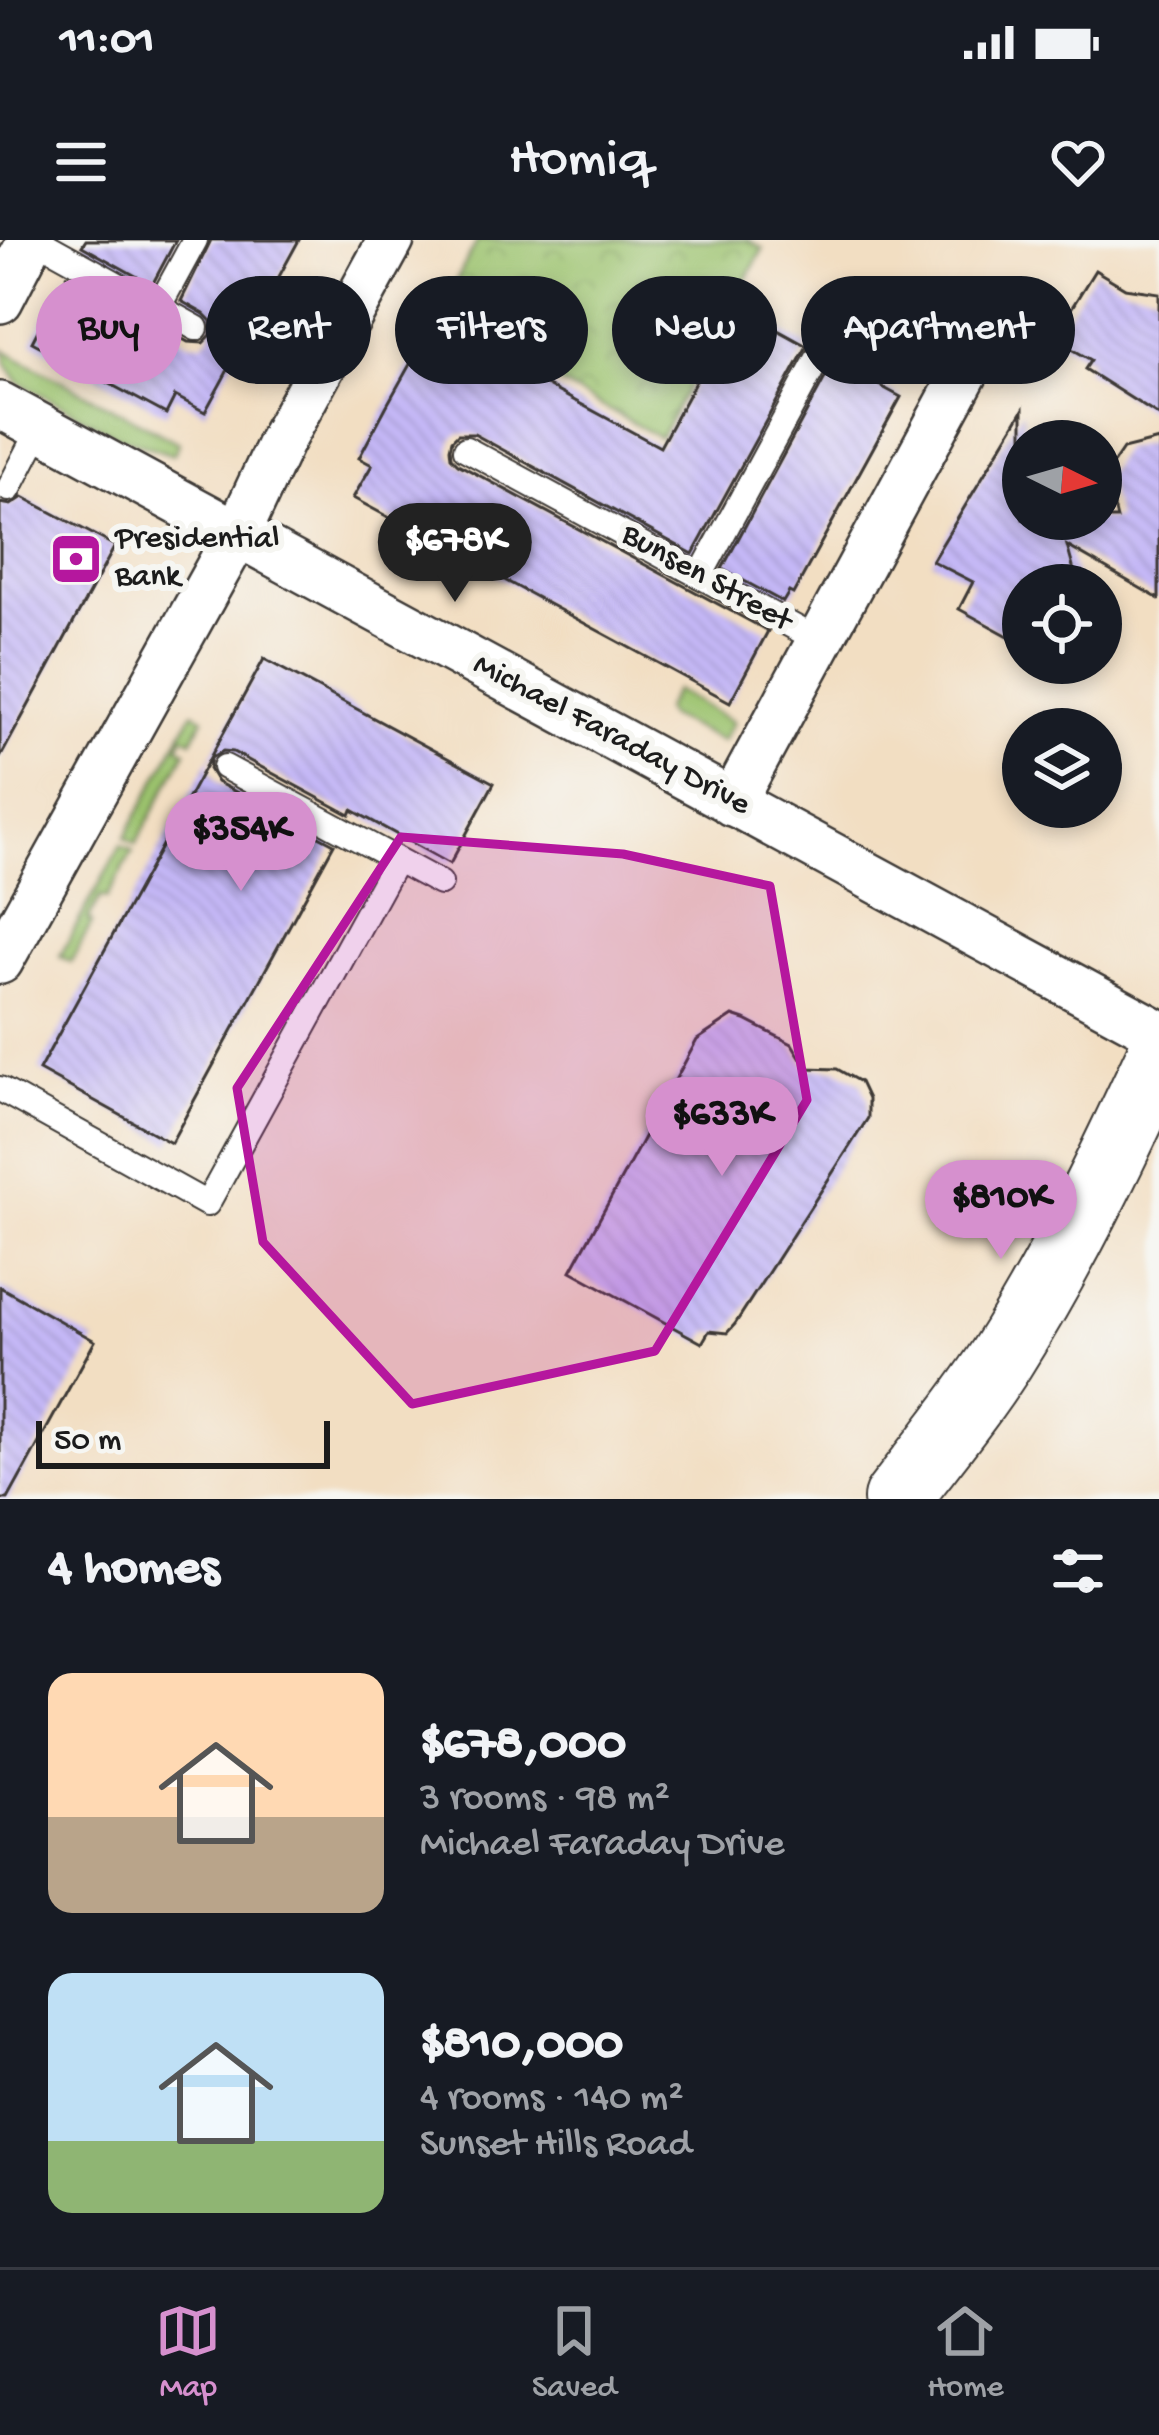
<!DOCTYPE html>
<html lang="en">
<head>
<meta charset="utf-8">
<style>
	body { margin:0; font-family:"Gochi Hand",sans-serif; background:#20242c; color:#f1f3f6; height:100vh; display:flex; flex-direction:column; font-size:45px; white-space:nowrap }
	* { box-sizing:border-box; margin:0 }
	p { font-size:39px; color:#9ea1a6 }
	.icon { flex:none; width:66px; height:66px; fill:none; stroke:currentColor; stroke-width:2; stroke-linecap:round; stroke-linejoin:round }
	.map { position:relative; height:1259px; overflow:hidden }
	.side { display:flex; flex-direction:column; background:#171b24; flex:1 }
	.side>* { flex:none }
	.guide { position:absolute; left:36px; top:36px; width:1089px; height:108px; display:flex; gap:24px }
	.needle { width:78px; rotate:95deg }
	.controls { position:absolute; left:1002px; top:180px; display:grid; gap:24px }
	.controls a { display:grid; place-items:center; width:120px; height:120px; border-radius:50%; background:#171b24; box-shadow:0 6px 18px #0003; font-size:60px }
	.scale { position:absolute; left:36px; bottom:30px; width:294px; box-sizing:border-box; padding-left:12px; border:6px solid #1c1c1c; border-top:0; font-size:33px; line-height:42px; white-space:nowrap; color:#1c1c1c; -webkit-text-stroke:9px #f6f6f2; paint-order:stroke }
	.price { position:absolute; translate:-50% -102px; padding:0 27px; border-radius:42px; background:#d690ce; color:#111; font-size:39px; line-height:78px; filter:drop-shadow(0 3px 6px #0008) }
	.price::after { content:''; position:absolute; left:50%; top:72px; width:36px; height:27px; margin-left:-18px; background:inherit; clip-path:polygon(0 0,100% 0,50% 100%) }
	.price.current { background:#222; color:#fff }
	ul { padding:0; list-style:none }
	li { display:flex; align-items:center; gap:36px; height:300px; padding:0 48px }
	li span { display:grid; place-items:center; flex:none; width:336px; height:240px; border-radius:24px; color:#555 }
	li>.icon { margin-inline-start:auto }
	span .icon { width:144px; height:144px; fill:#fffc; stroke-width:1 }
	li b { font-size:51px }
	h2 { display:flex; justify-content:space-between; align-items:center; height:144px; padding:0 48px; font-size:51px }
	.pill { padding:0 42px; border-radius:54px; background:#171b24; box-shadow:0 6px 18px #0003; font-size:42px; line-height:108px }
	.pill.current { background:#d690ce; color:#111 }
	.status { display:flex; justify-content:space-between; align-items:center; height:84px; padding:0 60px; background:#171b24; direction:ltr }
	.status svg { height:33px; fill:currentColor }
	header { display:flex; justify-content:space-between; align-items:center; height:156px; padding:0 48px; background:#171b24; font-size:54px; font-weight:600 }
	.tabs { display:flex; justify-content:space-around; align-items:center; height:168px; border-top:3px solid #363941; background:#171b24; font-size:33px; color:#9ea1a6 }
	.tabs a { display:grid; justify-items:center; gap:6px }
	.tabs .current { color:#d690ce }
	.map>svg:first-child { display:block }
	.grass { fill:#9bc26d; stroke:#5c6f44; stroke-width:3 }
	.park { fill:url(#park-crowns); stroke:#5c6f44; stroke-width:3 }
	.building { fill:url(#building-back-hatch) }
	.lines { fill:none; stroke-linecap:round; stroke-linejoin:round }
	.service-casing { stroke:#3c3935; stroke-width:28 }
	.minor-casing { stroke:#3c3935; stroke-width:50 }
	.secondary-casing { stroke:#3c3935; stroke-width:70 }
	.service { stroke:#fff; stroke-width:24 }
	.minor { stroke:#fff; stroke-width:45 }
	.secondary { stroke:#fff; stroke-width:66 }
	.marked { fill:#b5179e; fill-opacity:0.2; stroke:#b5179e; stroke-width:9; stroke-linejoin:round }
	.labels { text-anchor:middle; dominant-baseline:central; stroke-width:12; stroke-linejoin:round; paint-order:stroke }
	.poi-label { font-size:33px; fill:#1c1c1c; stroke:#f6f6f2; text-anchor:start }
	.street-label { font-size:33px; fill:#1c1c1c; stroke:#f6f6f2 }
</style>
</head>
<body>
<div class="status"><b>11:01</b><svg viewBox="0 0 49 12"><path d="M0 12V9h3v3zM5 12V6h3v6zM10 12V3h3v9zM15 12V0h3v12zM26 1h20v11H26zM47 4h2v5h-2z"/></svg></div>
<header><svg class="icon" aria-label="menu" viewBox="0 0 24 24"><path d="M4 6h16M4 12h16M4 18h16"/></svg>Homiq<svg class="icon" aria-label="heart" viewBox="0 0 24 24"><path d="M12 20l-8-8c-3-5 5-10 8-4 3-6 11-1 8 4z"/></svg></header>
<div class="map">
<svg width="1159" height="1259" viewBox="0 0 1159 1259">
	<defs>
		<pattern id="park-crowns" width="20" height="18" patternUnits="userSpaceOnUse" patternTransform="scale(3)"><rect width="20" height="18" fill="#9bc26d"/><path d="M2 6a3 3 0 1 1 6 0M12 15a3 3 0 1 1 6 0" fill="none" stroke="#85a65e"/></pattern>
		<pattern id="building-back-hatch" width="6" height="6" patternUnits="userSpaceOnUse" patternTransform="scale(3)"><rect width="6" height="6" fill="#c4b7f6"/><path d="M-1 5l2 2M0 0l6 6M5-1l2 2" fill="none" stroke="#a89dd2"/></pattern>
	</defs>
	<rect width="100%" height="100%" fill="#f6f6f2"/>
	<filter id="ink" filterUnits="userSpaceOnUse"><feTurbulence type="fractalNoise" baseFrequency=".00833" numOctaves="2"/><feDisplacementMap in="SourceGraphic" scale="24" xChannelSelector="R" yChannelSelector="G"/><feConvolveMatrix kernelMatrix="1 2 1 2 8 2 1 2 1" color-interpolation-filters="sRGB"/></filter>
	<filter id="wash" filterUnits="userSpaceOnUse"><feTurbulence type="fractalNoise" baseFrequency=".004" numOctaves="4" result="noise"/><feDisplacementMap in="SourceGraphic" scale="48" xChannelSelector="R" yChannelSelector="G"/><feGaussianBlur stdDeviation="2.7" result="paint"/><feColorMatrix in="noise" values="0 0 0 0 0 0 0 0 0 0 0 0 0 0 0 0 0 1.4 0 .05"/><feComposite in="paint" operator="in"/></filter>
	<g filter="url(#wash)">
		<rect width="100%" height="100%" fill="#f2dec2"/>
		<g class="grass">
			<polygon points="4,110 179,203 173,215 118,196 19,142 6,124"/>
			<polygon points="675,450 733,482 722,501 668,476 664,470"/>
			<polygon points="193,472 204,478 192,500 184,496 179,506 186,511 136,604 125,598"/>
			<polygon points="121,605 133,611 107,658 101,656 88,680 92,683 71,722 60,716"/>
		</g>
		<polygon class="park" points="478,0 747,0 763,9 660,198 437,76"/>
		<g id="blocks">
			<g class="building">
				<polygon points="86,0 176,0 152,45 82,6"/>
				<polygon points="211,0 299,0 205,172 175,156 166,174 32,102 67,35 188,102 203,103 211,95 211,81 204,74 181,61"/>
				<polygon points="1095,30 1125,48 1159,53 1159,176 1085,129 1091,120 1053,98"/>
				<polygon points="736,67 807,106 693,314 474,194 458,194 452,200 450,208 451,217 458,224 768,391 730,462 353,258 372,225 359,218 386,167 414,117 427,125 446,91 660,207"/>
				<polygon points="834,121 901,157 793,354 789,352 783,362 722,329"/>
				<polygon points="1023,170 1023,279 1117,279 1106,234 1123,209 1159,200 1159,359 1067,306 1078,345 1023,345 1023,404 959,369 973,342 932,321"/>
				<polygon points="23,257 115,306 0,518 0,263 11,265"/>
				<polygon points="264,419 494,543 450,624 352,570 350,575 233,512 223,511 211,518 209,529 217,542 334,604 171,903 39,830"/>
				<polygon points="733,776 745,780 792,804 807,828 837,829 860,842 868,859 868,878 735,1084 727,1093 709,1091 702,1103 571,1031 697,800"/>
				<polygon points="0,1047 95,1101 8,1259 0,1259"/>
			</g>
		</g>
	</g>
	<g filter="url(#ink)">
		<use href="#blocks" fill-opacity="0" stroke="#3c3935" stroke-width="3"/>
		<g class="lines">
			<g class="service-casing">
				<g id="service">
					<polyline points="37,0 196,88"/>
					<polyline points="158,68 195,0"/>
					<polyline points="466,209 820,401"/>
					<polyline points="9,249 41,187"/>
					<polyline points="700,336 818,118"/>
					<polyline points="225,527 440,643"/>
					<polyline points="0,849 207,964 396,620"/>
				</g>
			</g>
			<g class="minor-casing">
				<g id="minor">
					<polyline points="0,60 31,0"/>
					<polyline points="0,165 1159,793"/>
					<polyline points="732,563 986,94"/>
					<polyline points="0,721 238,293 281,201 391,0"/>
				</g>
			</g>
			<g class="secondary-casing">
				<path id="secondary" d="M897 1259C932 1213 970 1168 1001 1119 1062 1023 1111 921 1159 817"/>
			</g>
			<use href="#service" class="service"/>
			<use href="#minor" class="minor"/>
			<use href="#secondary" class="secondary"/>
		</g>
	</g>
	<path class="marked" d="M401 597 623 614 770 646 807 860 655 1111 412 1164 263 1002 237 848Z"/>
	<defs>
		<g id="bank-square" transform="scale(2.7)"><rect x="-9" y="-9" width="18" height="18" rx="4" fill="#b5179e" stroke="#f6f6f2"/><path d="M-6-4H6V4H-6ZM0-2.3a2.3 2.3 0 1 0 0 4.6a2.3 2.3 0 1 0 0-4.6Z" fill="#fff"/></g>
	</defs>
	<g fill-rule="evenodd">
		<use href="#bank-square" x="76" y="319"/>
	</g>
	<g class="labels">
		<g class="poi-label">
			<text x="115" y="300">Presidential<tspan x="115" dy="38">Bank</tspan></text>
		</g>
		<g class="street-label">
			<text transform="translate(706 339) rotate(29)">Bunsen Street</text>
			<text transform="translate(611 496) rotate(28)">Michael Faraday Drive</text>
		</g>
	</g>
</svg>
<div class="controls">
<a><svg class="needle" viewBox="-14 -14 28 28"><path d="M0-13l5 13h-10z" fill="#e53935"/><path d="M0 13l5-13h-10z" fill="#9ea1a6"/></svg></a>
<a><svg class="icon" aria-label="locate" viewBox="0 0 24 24"><circle cx="12" cy="12" r="6"/><path d="M12 2v4M12 18v4M2 12h4M18 12h4"/></svg></a>
<a><svg class="icon" aria-label="layers" viewBox="0 0 24 24"><path d="M12 4l9 5-9 5-9-5zM3 14l9 5 9-5"/></svg></a>
</div>
<div class="scale">50 m</div>
<b class="price current" style="left:455px;top:365px">$678K</b>
<b class="price" style="left:241px;top:654px">$354K</b>
<b class="price" style="left:722px;top:939px">$633K</b>
<b class="price" style="left:1001px;top:1022px">$810K</b>
<div class="guide">
<a class="pill current">Buy</a>
<a class="pill">Rent</a>
<a class="pill">Filters</a>
<a class="pill">New</a>
<a class="pill">Apartment</a>
</div>
</div>
<section class="side">
<h2>4 homes<svg class="icon" aria-label="filters" viewBox="0 0 24 24"><path d="M4 7h16M4 17h16"/><circle cx="9" cy="7" r="2"/><circle cx="15" cy="17" r="2"/></svg></h2>
<ul>
<li><span style="background:linear-gradient(#ffd9b3 60%,#b9a48a 0)"><svg class="icon" aria-label="home" viewBox="0 0 24 24"><path d="M3 11l9-7 9 7M6 9v11h12V9"/></svg></span><div><b>$678,000</b><p>3 rooms · 98 m²</p><p>Michael Faraday Drive</p></div></li>
<li><span style="background:linear-gradient(#bfe0f5 70%,#8fb573 0)"><svg class="icon" aria-label="home" viewBox="0 0 24 24"><path d="M3 11l9-7 9 7M6 9v11h12V9"/></svg></span><div><b>$810,000</b><p>4 rooms · 140 m²</p><p>Sunset Hills Road</p></div></li>
</ul>
</section>
<nav class="tabs">
<a class="current"><svg class="icon" aria-label="map" viewBox="0 0 24 24"><path d="M3 6l6-2 6 2 6-2v14l-6 2-6-2-6 2zM9 4v14M15 6v14"/></svg>Map</a>
<a><svg class="icon" aria-label="saved" viewBox="0 0 24 24"><path d="M7 4h10v16l-5-4-5 4z"/></svg>Saved</a>
<a><svg class="icon" aria-label="home" viewBox="0 0 24 24"><path d="M3 11l9-7 9 7M6 9v11h12V9"/></svg>Home</a>
</nav>
</body>
</html>
